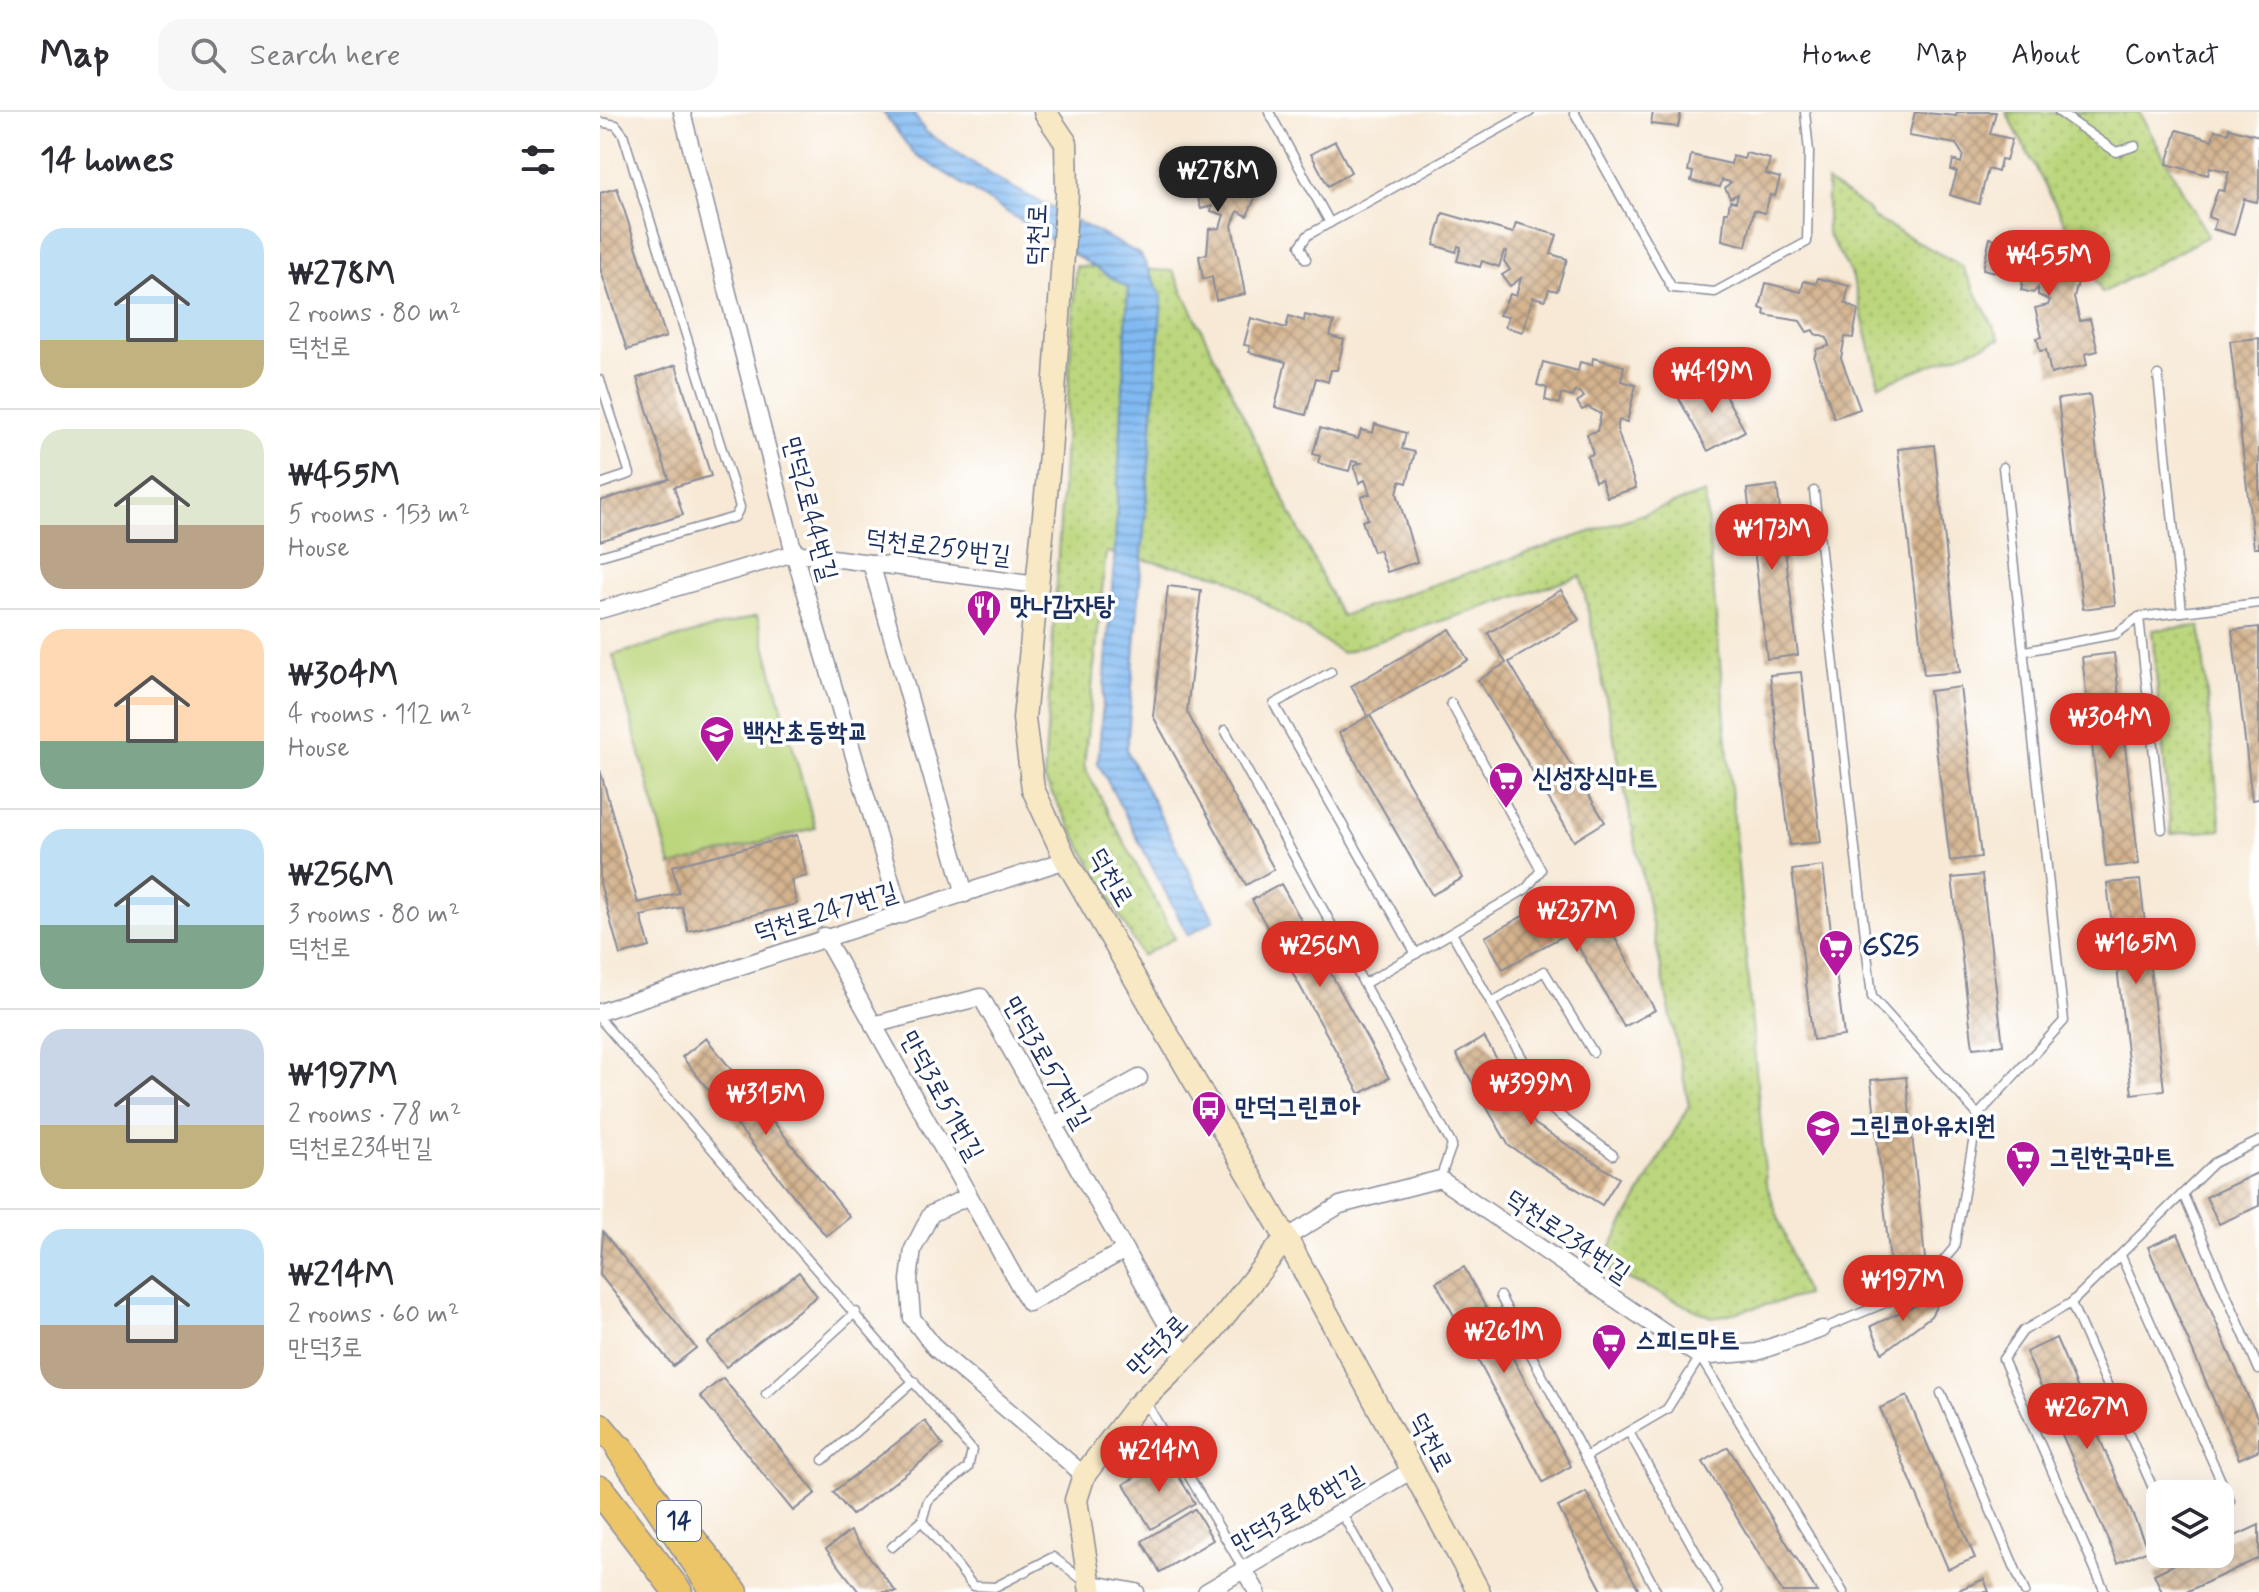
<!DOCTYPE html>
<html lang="en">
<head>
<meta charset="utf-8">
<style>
	body { margin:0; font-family:Mynerve,"Poor Story",sans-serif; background:#f7f7f7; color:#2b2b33; height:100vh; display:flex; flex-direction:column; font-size:30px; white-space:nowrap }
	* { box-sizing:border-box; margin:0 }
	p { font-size:26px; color:#7c7c81 }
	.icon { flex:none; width:44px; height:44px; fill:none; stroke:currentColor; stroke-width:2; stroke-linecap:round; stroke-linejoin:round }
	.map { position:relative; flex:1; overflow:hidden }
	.sheet { display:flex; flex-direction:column; background:#fff; width:600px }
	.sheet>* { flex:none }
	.fabs { position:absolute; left:1546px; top:1368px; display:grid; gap:16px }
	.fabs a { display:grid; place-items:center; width:88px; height:88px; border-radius:16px; background:#fff; box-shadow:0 8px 32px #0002; font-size:40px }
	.price { position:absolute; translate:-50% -68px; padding:0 18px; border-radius:28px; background:#d93025; color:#fff; font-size:26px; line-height:52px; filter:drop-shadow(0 2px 4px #0008) }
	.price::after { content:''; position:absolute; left:50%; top:48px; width:24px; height:18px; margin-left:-12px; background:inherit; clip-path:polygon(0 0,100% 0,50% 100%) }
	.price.active { background:#222; color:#fff }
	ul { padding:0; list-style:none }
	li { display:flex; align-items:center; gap:24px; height:200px; padding:0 40px }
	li+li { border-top:2px solid #e1e1e2 }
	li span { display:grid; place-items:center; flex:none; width:224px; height:160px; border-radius:24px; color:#555 }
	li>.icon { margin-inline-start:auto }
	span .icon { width:96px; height:96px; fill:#fffc; stroke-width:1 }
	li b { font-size:34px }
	h2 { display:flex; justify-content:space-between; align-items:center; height:96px; padding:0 40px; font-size:34px }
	header { display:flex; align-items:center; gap:48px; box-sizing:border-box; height:112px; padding:0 40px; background:#fff; border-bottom:2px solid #e1e1e2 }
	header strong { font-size:38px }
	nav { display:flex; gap:44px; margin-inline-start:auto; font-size:28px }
	.search { width:560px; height:72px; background:#f7f7f7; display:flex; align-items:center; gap:20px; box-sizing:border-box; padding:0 28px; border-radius:24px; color:#7c7c81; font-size:30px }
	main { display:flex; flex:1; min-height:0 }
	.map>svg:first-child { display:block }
	.grass { fill:url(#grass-dots); stroke:#6b826c; stroke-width:2 }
	.garden { fill:#bbd67b; stroke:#6b826c; stroke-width:2 }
	.water { fill:url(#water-rules); stroke:#4e74a8; stroke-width:2 }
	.building { fill:url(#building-cross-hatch) }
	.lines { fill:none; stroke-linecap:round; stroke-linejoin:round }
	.lane-casing { stroke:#898c9a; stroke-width:11 }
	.street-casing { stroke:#898c9a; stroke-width:19 }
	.secondary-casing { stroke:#898c9a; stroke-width:25 }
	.primary-casing { stroke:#898c9a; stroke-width:27 }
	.highway-casing { stroke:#898c9a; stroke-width:31 }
	.lane { stroke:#fff; stroke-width:8 }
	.street { stroke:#fff; stroke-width:16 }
	.secondary { stroke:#f8e8c3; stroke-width:22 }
	.primary { stroke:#edc569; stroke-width:24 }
	.highway { stroke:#edc569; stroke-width:28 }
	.labels { text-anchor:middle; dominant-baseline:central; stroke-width:7; stroke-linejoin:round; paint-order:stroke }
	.shield { fill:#fff; stroke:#5f6d8e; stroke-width:2 }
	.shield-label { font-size:24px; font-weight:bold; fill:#1b2f5e }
	.street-label { font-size:26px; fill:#1b2f5e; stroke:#fff }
	.poi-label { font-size:26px; font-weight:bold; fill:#1b2f5e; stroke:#fff; text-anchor:start }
</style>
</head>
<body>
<header>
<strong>Map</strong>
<div class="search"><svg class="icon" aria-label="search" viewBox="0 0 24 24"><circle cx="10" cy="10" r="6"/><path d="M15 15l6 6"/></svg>Search here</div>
<nav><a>Home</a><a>Map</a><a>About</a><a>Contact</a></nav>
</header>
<main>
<section class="sheet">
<h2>14 homes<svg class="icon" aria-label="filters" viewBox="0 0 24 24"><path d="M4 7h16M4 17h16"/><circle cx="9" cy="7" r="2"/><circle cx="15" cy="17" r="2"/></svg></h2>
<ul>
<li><span style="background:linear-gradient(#bfe0f5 70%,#c2b280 0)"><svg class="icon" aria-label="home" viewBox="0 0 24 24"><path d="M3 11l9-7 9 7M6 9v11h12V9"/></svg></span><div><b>₩278M</b><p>2 rooms · 80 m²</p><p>덕천로</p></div></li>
<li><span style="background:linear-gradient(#dfe7d0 60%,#b9a48a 0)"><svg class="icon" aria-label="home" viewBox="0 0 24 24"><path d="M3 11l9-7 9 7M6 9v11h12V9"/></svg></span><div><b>₩455M</b><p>5 rooms · 153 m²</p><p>House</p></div></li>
<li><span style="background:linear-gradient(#ffd9b3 70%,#7fa58c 0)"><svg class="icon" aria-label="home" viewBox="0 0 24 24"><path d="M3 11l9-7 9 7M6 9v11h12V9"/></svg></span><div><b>₩304M</b><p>4 rooms · 112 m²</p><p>House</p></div></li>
<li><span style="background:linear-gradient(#bfe0f5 60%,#7fa58c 0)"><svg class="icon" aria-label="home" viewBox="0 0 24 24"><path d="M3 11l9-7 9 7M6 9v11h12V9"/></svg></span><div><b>₩256M</b><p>3 rooms · 80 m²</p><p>덕천로</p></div></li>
<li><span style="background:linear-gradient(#c9d6e8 60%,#c2b280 0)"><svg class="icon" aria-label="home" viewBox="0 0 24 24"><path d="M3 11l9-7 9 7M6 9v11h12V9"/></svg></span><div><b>₩197M</b><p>2 rooms · 78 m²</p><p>덕천로234번길</p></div></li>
<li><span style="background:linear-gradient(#bfe0f5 60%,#b9a48a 0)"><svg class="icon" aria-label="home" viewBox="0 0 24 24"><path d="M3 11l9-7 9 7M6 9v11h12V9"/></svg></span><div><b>₩214M</b><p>2 rooms · 60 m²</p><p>만덕3로</p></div></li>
</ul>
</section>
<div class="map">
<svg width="1659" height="1480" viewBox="0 0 1659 1480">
	<defs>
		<pattern id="grass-dots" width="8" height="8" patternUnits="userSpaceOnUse" patternTransform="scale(2)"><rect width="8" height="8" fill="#bbd67b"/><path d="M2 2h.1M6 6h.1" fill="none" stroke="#a0b86d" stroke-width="1.8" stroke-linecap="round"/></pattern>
		<pattern id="water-rules" width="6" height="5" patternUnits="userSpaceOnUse" patternTransform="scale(2)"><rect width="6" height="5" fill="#81baf2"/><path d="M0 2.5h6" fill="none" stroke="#6998c7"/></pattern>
		<pattern id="building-cross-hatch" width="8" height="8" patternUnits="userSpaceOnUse" patternTransform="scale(2)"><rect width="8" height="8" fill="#d4b38d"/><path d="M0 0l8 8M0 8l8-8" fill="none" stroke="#ab9276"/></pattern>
	</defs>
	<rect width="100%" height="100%" fill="#fff"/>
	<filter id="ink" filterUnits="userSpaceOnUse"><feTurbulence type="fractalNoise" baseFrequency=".0125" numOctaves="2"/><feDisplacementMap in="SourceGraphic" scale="16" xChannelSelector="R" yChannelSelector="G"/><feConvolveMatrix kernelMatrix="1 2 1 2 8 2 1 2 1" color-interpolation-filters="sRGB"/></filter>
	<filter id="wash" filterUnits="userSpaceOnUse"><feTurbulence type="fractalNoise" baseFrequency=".006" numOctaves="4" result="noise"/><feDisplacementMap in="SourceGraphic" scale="32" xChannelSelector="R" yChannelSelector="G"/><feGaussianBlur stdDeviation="1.8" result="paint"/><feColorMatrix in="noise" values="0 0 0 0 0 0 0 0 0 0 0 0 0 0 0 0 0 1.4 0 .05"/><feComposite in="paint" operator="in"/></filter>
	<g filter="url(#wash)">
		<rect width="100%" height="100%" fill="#f7e9d5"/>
		<g class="grass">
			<polygon points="1406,0 1539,0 1608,124 1502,181"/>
			<polygon points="1227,70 1268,97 1272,105 1362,154 1400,227 1279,273 1252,163 1227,121"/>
			<polygon points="476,154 573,159 741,504 1105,381 1166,1071 1206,1183 1113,1206 1000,1154 1089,993 981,464 742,541 623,464 506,440 484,654 575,826 542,844 444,667"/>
			<polygon points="1600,514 1621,718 1571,722 1552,518"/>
		</g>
		<polygon class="garden" points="157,504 215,716 71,754 13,543"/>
		<polygon class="water" points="283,0 312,0 326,20 404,71 541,143 562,185 527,639 614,808 588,823 498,651 514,452 528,176 313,41"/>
		<g id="blocks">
			<g class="building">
				<polygon points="1053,0 1081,0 1078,15 1051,12"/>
				<polygon points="1315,0 1356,4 1357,0 1396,0 1390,22 1412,27 1406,48 1401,47 1398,60 1388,57 1379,92 1350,83 1357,60 1351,58 1353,48 1361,51 1363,43 1356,32 1309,24"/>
				<polygon points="1629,16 1659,24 1659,81 1657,90 1644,87 1634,123 1613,117 1616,108 1608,105 1618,78 1624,79 1629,60 1610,55 1608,63 1567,52 1577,18 1612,28 1615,18 1628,21"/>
				<polygon points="735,29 751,60 728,74 711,42"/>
				<polygon points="622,41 652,54 637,76 648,80 651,73 659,77 647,104 638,99 632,113 645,182 616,188 612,165 603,167 599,144 607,142 609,117 620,116 624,103 611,99 612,94 601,97 597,83 603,82 584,73 583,77 573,73 576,68 560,61 568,44 580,50 583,45 605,55 609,46 618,50"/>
				<polygon points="1146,41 1170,47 1166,62 1180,66 1175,84 1170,83 1165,101 1154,98 1146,134 1122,128 1125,100 1128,100 1130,89 1136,90 1138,82 1130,86 1125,76 1131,70 1122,68 1120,75 1091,69 1093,60 1088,59 1091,43 1131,52 1133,44 1144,47"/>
				<polygon points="17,76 66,225 27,238 0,156 0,81"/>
				<polygon points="843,101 913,121 916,111 957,123 951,142 967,147 957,179 949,177 945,188 933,185 923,220 905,215 908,205 899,203 910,182 916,184 921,166 910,174 902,163 910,158 904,149 907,140 904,139 899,155 882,149 880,155 857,149 861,135 858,134 856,140 834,133"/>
				<polygon points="1390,126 1442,138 1444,129 1473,136 1469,150 1482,154 1474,186 1480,209 1490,207 1498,239 1485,242 1487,253 1451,262 1446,238 1440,239 1437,226 1442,225 1435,196 1448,193 1450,188 1438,183 1438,176 1433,181 1421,178 1423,167 1383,157"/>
				<polygon points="1218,166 1249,174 1245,191 1258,198 1253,226 1245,225 1241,246 1260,297 1234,306 1214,246 1217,237 1229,234 1227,226 1215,222 1213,218 1207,220 1200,209 1164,203 1165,198 1160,196 1166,171 1201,180 1204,169 1216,172"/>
				<polygon points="705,203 734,210 730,224 744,228 737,258 731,258 728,270 716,266 706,303 675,295 686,250 649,240 650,234 644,233 651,206 686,216 689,204 704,209"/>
				<polygon points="1659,226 1659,436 1654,436 1630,229"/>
				<polygon points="993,246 1024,254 1021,269 1036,273 1027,310 1019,308 1017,317 1036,376 1007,385 1001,367 995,369 987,344 993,342 987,322 997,319 1001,302 988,295 982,298 977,290 984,285 981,281 975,279 973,285 961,282 959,292 945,288 947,276 937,273 943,250 978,259 980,250 992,253"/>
				<polygon points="76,253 111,364 74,375 83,403 0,429 0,389 69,367 37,266"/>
				<polygon points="1116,267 1145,319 1108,339 1079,287"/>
				<polygon points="1490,283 1515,493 1483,497 1458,287"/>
				<polygon points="775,312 806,321 802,337 815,340 807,371 800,369 797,381 817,450 787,460 779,438 773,440 762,409 768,407 761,385 770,382 765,368 759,371 754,354 761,351 752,349 749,359 718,351 720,344 713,342 720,316 758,327 761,318 773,321"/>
				<polygon points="1334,333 1360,560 1324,563 1298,337"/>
				<polygon points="1177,373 1198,543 1167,547 1147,377"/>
				<polygon points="568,474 601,478 587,600 674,757 646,773 553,604"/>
				<polygon points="961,478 979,508 909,550 1005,710 974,729 878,568 906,551 888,521"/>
				<polygon points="1659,515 1659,687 1652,688 1632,518"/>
				<polygon points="850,517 868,548 770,603 863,766 832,783 739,621 768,604 751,574"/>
				<polygon points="1514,541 1539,752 1506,755 1482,545"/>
				<polygon points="1201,560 1221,730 1190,733 1170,563"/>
				<polygon points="1360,575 1381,745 1350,749 1329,579"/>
				<polygon points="0,658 38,791 79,781 72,754 197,723 207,764 191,768 197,792 88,819 82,795 41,804 50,835 20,843 0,771"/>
				<polygon points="1223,754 1244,924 1213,928 1192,758"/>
				<polygon points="1382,763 1403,933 1373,936 1352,766"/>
				<polygon points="1540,768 1564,978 1532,982 1507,771"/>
				<polygon points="681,772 789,966 760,982 652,788"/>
				<polygon points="953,787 969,816 1000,799 1055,898 1024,915 970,820 903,857 885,825"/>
				<polygon points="884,925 935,1012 1019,1066 1002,1093 909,1034 856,942"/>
				<polygon points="106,926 250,1105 226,1124 82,945"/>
				<polygon points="1306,965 1325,1147 1290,1150 1271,968"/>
				<polygon points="1659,1060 1659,1094 1619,1112 1606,1085"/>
				<polygon points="3,1120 96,1236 73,1254 0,1163"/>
				<polygon points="1578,1122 1659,1310 1659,1338 1639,1347 1548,1135"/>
				<polygon points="864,1155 971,1354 943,1370 836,1170"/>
				<polygon points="199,1160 217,1184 126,1255 107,1231"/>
				<polygon points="1339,1182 1341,1186 1331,1204 1282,1241 1271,1214"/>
				<polygon points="1456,1226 1548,1438 1518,1451 1426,1240"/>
				<polygon points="123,1266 216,1381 193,1399 100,1284"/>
				<polygon points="1307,1284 1375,1446 1348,1457 1280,1296"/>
				<polygon points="325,1309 343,1333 252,1403 233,1380"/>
				<polygon points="1128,1335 1217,1480 1182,1480 1103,1350"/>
				<polygon points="567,1346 595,1391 551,1417 524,1372"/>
				<polygon points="986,1380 1040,1480 1003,1480 958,1395"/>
				<polygon points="595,1397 613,1428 560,1460 542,1429"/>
				<polygon points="1659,1413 1659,1446 1586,1480 1562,1480 1554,1462 1596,1442 1620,1442 1620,1431"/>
				<polygon points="250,1419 296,1480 259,1480 226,1437"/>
				<polygon points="1384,1467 1389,1480 1354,1480"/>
			</g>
		</g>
	</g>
	<g filter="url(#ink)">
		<use href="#blocks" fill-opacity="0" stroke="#898c9a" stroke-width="2"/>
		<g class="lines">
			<g class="lane-casing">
				<g id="lane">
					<polyline points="669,0 730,111"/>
					<polyline points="974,0 1072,176 1115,180 1207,130 1209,40 1205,0"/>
					<polyline points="1459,0 1516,40 1535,34"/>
					<polyline points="0,10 16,13 23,22 140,395 135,405 0,444"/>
					<polyline points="706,147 700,134 708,123 930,0"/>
					<polyline points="1558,263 1582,500"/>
					<polyline points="0,268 30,362 0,372"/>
					<polyline points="1214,379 1272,885 1378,1003"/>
					<polyline points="1539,505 1562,717"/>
					<polyline points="1425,539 1516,522 1539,505 1659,491"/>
					<polyline points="731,560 674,592 816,842"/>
					<polyline points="625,618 852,1033 840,1067"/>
					<polyline points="852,821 951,997 1013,1043"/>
					<polyline points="764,872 926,777 941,758 851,591"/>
					<polyline points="891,891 944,859 993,940"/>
					<polyline points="0,907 372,1338 368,1356 328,1388 322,1409 373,1474 395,1475 453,1445 484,1469"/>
					<polyline points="1583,1082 1659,1258"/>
					<polyline points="1521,1144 1630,1389 1620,1393"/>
					<polyline points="900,1184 1057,1480"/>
					<polyline points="1471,1191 1560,1392"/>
					<polyline points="1222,1217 1319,1177 1354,1136 1378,1003 1464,909 1403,355"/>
					<polyline points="1341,1281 1425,1480"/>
					<polyline points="166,1282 256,1200"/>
					<polyline points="545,1289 644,1458"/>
					<polyline points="1029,1320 1118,1480"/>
					<polyline points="985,1345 1067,1297 1100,1245 1243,1480"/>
					<polyline points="223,1348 314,1269"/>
					<polyline points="741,1400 786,1480"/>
					<polyline points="292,1435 322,1409"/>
					<polyline points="1505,1480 1403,1247 1423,1219 1471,1191 1614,1051 1659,1029"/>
				</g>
			</g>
			<g class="street-casing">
				<g id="street">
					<polyline points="82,0 194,441 301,803"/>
					<polyline points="271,451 365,782"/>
					<polyline points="0,498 194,441 437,473"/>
					<polyline points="224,824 429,1191 525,1138"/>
					<polyline points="0,900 466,748"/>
					<polyline points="273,913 381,885 586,1246"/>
					<polyline points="454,1013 539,966"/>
					<polyline points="369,1084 331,1102 313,1137 309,1168 312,1206 335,1236 484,1363"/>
					<polyline points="686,1126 740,1093 840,1067 1100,1245 1157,1240 1222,1217"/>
					<polyline points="644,1458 657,1480"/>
					<polyline points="488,1471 536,1480"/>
					<polyline points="606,1480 812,1358"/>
				</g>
			</g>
			<g class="secondary-casing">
				<g id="secondary">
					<polyline points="445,0 466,31 467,82 450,342 424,607 433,677 466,748 686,1126 879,1480"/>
					<polyline points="491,1480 476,1388 484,1363 535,1296 609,1223 686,1126"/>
				</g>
			</g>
			<g class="primary-casing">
				<g id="primary">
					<polyline points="0,1313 32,1351"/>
					<polyline points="93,1426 136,1480"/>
				</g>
			</g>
			<g class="highway-casing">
				<g id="highway">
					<polyline points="21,1338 116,1480"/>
					<polyline points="0,1378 78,1480"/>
				</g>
			</g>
			<use href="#lane" class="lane"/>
			<use href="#street" class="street"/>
			<use href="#secondary" class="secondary"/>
			<use href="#primary" class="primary"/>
			<use href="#highway" class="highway"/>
		</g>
	</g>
	<defs>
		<g id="restaurant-pin" transform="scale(1.8)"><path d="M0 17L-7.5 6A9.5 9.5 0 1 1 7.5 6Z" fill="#b5179e" stroke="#fff"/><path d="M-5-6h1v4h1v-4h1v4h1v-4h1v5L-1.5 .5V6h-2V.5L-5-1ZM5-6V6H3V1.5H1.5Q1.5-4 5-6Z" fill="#fff"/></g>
		<g id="school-pin" transform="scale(1.8)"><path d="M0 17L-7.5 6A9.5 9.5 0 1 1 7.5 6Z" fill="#b5179e" stroke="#fff"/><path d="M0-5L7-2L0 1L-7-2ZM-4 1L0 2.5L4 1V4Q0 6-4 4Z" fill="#fff"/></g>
		<g id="supermarket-pin" transform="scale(1.8)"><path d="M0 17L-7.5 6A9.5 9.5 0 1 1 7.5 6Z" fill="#b5179e" stroke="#fff"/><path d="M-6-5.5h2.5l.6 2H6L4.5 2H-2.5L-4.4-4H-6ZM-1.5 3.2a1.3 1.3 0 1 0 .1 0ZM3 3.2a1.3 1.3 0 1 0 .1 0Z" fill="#fff"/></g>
		<g id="bus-pin" transform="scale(1.8)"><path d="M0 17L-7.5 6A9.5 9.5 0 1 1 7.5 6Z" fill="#b5179e" stroke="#fff"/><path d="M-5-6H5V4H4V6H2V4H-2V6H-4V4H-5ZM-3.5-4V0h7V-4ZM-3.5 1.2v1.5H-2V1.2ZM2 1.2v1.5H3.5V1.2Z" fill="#fff"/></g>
	</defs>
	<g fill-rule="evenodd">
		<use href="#restaurant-pin" x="384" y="495"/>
		<use href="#school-pin" x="117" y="621"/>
		<use href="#supermarket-pin" x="906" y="667"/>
		<use href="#supermarket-pin" x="1236" y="835"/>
		<use href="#bus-pin" x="609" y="996"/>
		<use href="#school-pin" x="1223" y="1015"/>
		<use href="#supermarket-pin" x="1423" y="1046"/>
		<use href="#supermarket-pin" x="1009" y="1229"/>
	</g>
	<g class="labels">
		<rect class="shield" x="57" y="1389" width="44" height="40" rx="6"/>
		<g class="shield-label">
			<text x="79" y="1409">14</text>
		</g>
		<g class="street-label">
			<text transform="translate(438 123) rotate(-88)">덕천로</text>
			<text transform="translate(209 397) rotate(75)">만덕2로44번길</text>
			<text transform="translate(338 436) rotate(7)">덕천로259번길</text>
			<text transform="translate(510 766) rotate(60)">덕천로</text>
			<text transform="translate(226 801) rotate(-17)">덕천로247번길</text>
			<text transform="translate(446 951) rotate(60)">만덕3로57번길</text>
			<text transform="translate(341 984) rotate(61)">만덕3로51번길</text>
			<text transform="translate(967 1125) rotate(34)">덕천로234번길</text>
			<text transform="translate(558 1234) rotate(-45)">만덕3로</text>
			<text transform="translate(830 1331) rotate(62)">덕천로</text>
			<text transform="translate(697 1398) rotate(-30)">만덕3로48번길</text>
		</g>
		<g class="poi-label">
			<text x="410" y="495">맛나감자탕</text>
			<text x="143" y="621">백산초등학교</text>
			<text x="932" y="667">신성장식마트</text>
			<text x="1262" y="835">GS25</text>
			<text x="635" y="996">만덕그린코아</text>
			<text x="1249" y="1015">그린코아유치원</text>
			<text x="1449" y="1046">그린한국마트</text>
			<text x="1035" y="1229">스피드마트</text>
		</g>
	</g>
</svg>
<div class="fabs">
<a><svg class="icon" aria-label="layers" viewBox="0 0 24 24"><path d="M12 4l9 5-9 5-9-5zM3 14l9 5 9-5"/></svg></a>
</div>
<b class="price active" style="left:618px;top:102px">₩278M</b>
<b class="price" style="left:1449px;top:186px">₩455M</b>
<b class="price" style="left:1112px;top:303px">₩419M</b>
<b class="price" style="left:1172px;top:460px">₩173M</b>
<b class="price" style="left:1510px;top:649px">₩304M</b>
<b class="price" style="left:977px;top:842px">₩237M</b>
<b class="price" style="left:1536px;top:874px">₩165M</b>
<b class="price" style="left:720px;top:877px">₩256M</b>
<b class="price" style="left:931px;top:1015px">₩399M</b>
<b class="price" style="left:166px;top:1025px">₩315M</b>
<b class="price" style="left:1303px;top:1211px">₩197M</b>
<b class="price" style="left:904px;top:1263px">₩261M</b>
<b class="price" style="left:1487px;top:1339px">₩267M</b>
<b class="price" style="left:559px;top:1382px">₩214M</b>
</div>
</main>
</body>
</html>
